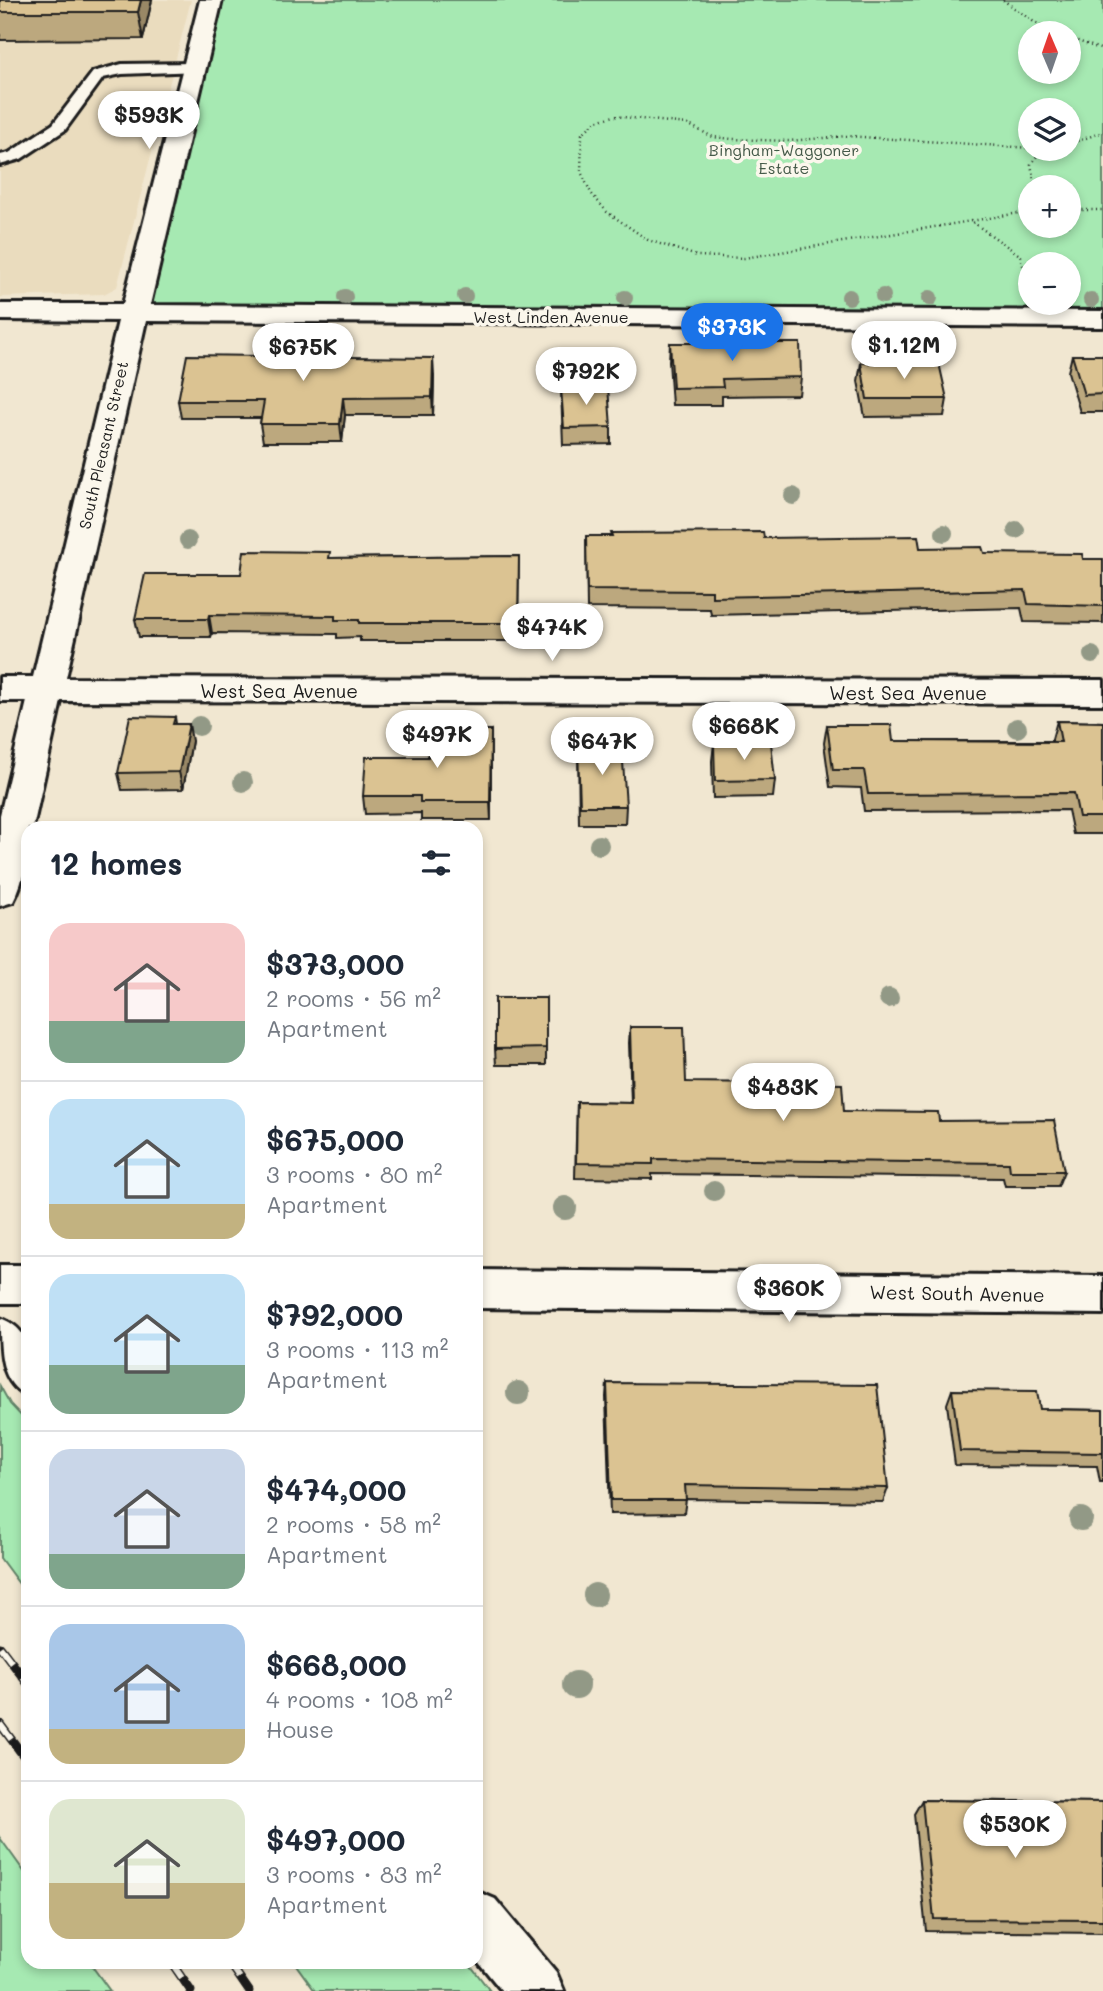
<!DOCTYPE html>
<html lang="en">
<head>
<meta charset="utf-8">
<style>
	body { margin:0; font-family:Mali,sans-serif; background:#f2f2f3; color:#1f2937; height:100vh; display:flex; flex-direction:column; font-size:26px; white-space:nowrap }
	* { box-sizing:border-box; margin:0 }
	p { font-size:23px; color:#747a83 }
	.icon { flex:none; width:38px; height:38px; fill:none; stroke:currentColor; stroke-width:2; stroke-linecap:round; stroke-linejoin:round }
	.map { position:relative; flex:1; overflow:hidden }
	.side { position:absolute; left:21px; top:821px; width:462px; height:1148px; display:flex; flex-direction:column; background:#fff; border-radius:21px; box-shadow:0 4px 10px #0003 }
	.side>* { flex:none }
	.needle { width:46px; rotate:358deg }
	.fabs { position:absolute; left:1018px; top:21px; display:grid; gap:14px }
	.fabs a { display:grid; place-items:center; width:63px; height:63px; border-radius:50%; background:#fff; box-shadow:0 4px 10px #0003; font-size:35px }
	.price { position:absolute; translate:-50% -60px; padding:0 16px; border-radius:24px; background:#fff; color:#222; font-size:23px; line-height:46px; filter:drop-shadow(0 2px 4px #0008) }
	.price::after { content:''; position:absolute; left:50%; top:42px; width:21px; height:16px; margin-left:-10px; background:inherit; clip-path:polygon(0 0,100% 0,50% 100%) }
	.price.current { background:#1a73e8; color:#fff }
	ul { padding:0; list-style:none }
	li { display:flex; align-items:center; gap:21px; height:175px; padding:0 28px }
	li+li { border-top:2px solid #e0e1e3 }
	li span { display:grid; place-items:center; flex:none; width:196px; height:140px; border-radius:21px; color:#555 }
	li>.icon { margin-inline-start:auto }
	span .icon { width:84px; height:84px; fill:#fffc; stroke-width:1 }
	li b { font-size:30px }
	h2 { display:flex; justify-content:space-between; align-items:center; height:84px; padding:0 28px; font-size:30px }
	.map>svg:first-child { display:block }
	.built { fill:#eadcbe }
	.green { fill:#a6e9b2; stroke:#618267; stroke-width:2; fill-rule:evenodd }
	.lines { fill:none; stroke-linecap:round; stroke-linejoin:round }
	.service-casing { stroke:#1c1c1c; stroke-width:6 }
	.minor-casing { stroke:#1c1c1c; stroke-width:6 }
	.path { stroke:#1c1c1c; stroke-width:2.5; stroke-dasharray:1 3.5; stroke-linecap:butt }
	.service { fill:#fbf7ec; fill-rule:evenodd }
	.minor { fill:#fbf7ec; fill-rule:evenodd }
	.rail-casing { stroke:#1c1c1c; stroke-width:9 }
	.rail { stroke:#fbf7ec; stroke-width:6; stroke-dasharray:19; stroke-linecap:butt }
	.tree { fill:#929986 }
	.wall { fill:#bca87e; stroke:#1c1c1c; stroke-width:2 }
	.shaded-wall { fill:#986; stroke:#1c1c1c; stroke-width:2 }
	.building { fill:#dbc392; stroke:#1c1c1c; stroke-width:2 }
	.labels { text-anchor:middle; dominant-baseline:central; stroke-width:7; stroke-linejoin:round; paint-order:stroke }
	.far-park-label { font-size:16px; fill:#455a49; stroke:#fbf7ec }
	.far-street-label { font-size:16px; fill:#1c1c1c; stroke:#fbf7ec }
	.street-label { font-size:19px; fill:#1c1c1c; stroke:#fbf7ec }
</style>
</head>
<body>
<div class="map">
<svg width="1103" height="1991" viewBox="0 0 1103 1991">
	<rect width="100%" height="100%" fill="#f1e7d1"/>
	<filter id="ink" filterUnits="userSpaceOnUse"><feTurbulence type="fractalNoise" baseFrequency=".0143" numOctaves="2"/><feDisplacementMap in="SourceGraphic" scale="14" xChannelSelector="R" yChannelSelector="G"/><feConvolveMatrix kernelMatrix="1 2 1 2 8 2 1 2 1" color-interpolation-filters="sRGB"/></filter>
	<g filter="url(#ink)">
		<polygon class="built" points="0,0 191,0 117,287 104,294 0,297"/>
		<g class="green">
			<path d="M211 0H1103V319L134 314ZM1031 33H1069V72H1031ZM1031 110H1069V149H1031ZM1031 187H1069V226H1031ZM1031 264H1069V303H1031Z"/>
			<polygon points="0,1386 10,1404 28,1423 28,1596 0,1558"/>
			<polygon points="0,1838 28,1877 28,1962 89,1962 110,1991 0,1991"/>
			<polygon points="294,1962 468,1962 490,1991 315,1991"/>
		</g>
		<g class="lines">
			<g class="service-casing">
				<polygon id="service" points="194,63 202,68 199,71 122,74 103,78 65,130 21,159 0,165 0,155 9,153 53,124 93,72 122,64"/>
			</g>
			<g class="minor-casing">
				<g id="minor">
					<path d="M200 0H222L150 305 1103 311V327L146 321 66 678 1103 680V704L61 701 33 828H28C28 852 25 880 13 902L0 906V815L27 701H0V677H33L118 321 0 320V304H123Z"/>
					<rect x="0" y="1265" width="28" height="38"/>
					<polygon points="476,1270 1103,1276 1103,1314 476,1308"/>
					<path d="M0 1318C38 1332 28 1363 28 1397 0 1383 0 1353 0 1318Z"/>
					<polygon points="476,1891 495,1899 556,1972 564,1991 502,1991 476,1959"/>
				</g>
			</g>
			<g class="path">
				<polyline points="1003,0 1034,22 1059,33"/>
				<polyline points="1069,38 1103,50"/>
				<polyline points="1069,144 1103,132"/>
				<polyline points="1035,187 1031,164 1042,149"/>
				<polyline points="1069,210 1103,210"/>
				<polyline points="971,221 744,258 697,256 648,240 607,212 591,193 581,172 582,134 596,121 614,116 687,124 713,137 732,139 788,141 847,136 1031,148"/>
				<polyline points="1020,287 1025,274 1021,256 971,221 1031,211"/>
			</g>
			<use href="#service" class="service"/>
			<use href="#minor" class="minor"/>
			<g class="rail-casing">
				<g id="rail">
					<polyline points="0,1647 28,1684"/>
					<polyline points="0,1724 28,1762"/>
					<polyline points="171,1962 191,1991"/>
					<polyline points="229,1962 249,1991"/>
				</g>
			</g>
			<use href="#rail" class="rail"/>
		</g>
		<g class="tree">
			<circle cx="465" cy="296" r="8"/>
			<circle cx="883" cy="296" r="8"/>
			<circle cx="345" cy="297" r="8"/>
			<circle cx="849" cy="297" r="8"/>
			<circle cx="625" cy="298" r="8"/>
			<circle cx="930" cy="298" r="8"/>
			<circle cx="1091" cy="300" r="8"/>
			<circle cx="587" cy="370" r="8"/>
			<circle cx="793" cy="496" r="9"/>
			<circle cx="1016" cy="530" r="9"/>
			<circle cx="944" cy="533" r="9"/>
			<circle cx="188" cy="540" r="9"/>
			<circle cx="1092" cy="655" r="9"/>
			<circle cx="199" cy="726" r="10"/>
			<circle cx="1017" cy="728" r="10"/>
			<circle cx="243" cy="782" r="10"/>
			<circle cx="599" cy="845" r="10"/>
			<circle cx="889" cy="998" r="10"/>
			<circle cx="714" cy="1191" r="10"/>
			<circle cx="565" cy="1208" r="12"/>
			<circle cx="518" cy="1393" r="12"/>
			<circle cx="1081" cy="1519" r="12"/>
			<circle cx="595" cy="1595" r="12"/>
			<circle cx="576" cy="1685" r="14"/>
		</g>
		<g class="wall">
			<polygon points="0,0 152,0 143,39 0,40"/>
			<polygon points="670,343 801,377 799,395 722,396 722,405 672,405 669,361"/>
			<polygon points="1072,355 1103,355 1103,412 1080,412 1068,372"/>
			<polygon points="861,363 947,399 944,416 865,417 858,381"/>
			<polygon points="434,376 433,415 345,415 342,442 263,442 260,424 261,418 181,418 178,401"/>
			<polygon points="561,388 611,427 611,444 563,445"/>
			<polygon points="586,536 764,538 984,553 1083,559 1103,559 1103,623 1024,622 1021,608 711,615 710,609 587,608"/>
			<polygon points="519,556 518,641 360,641 360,637 337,638 337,634 212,633 211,637 139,637 135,619 241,574 331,558"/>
			<polygon points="175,717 176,724 192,741 183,789 122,790 118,773"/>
			<polygon points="1057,721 1103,722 1103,834 1073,834 1068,810 864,811 861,788 830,787 824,743 827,725 893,741 1052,741 1052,739"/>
			<polygon points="491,730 491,820 421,820 421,813 365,814 363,796 428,757"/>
			<polygon points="714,743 775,780 773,797 713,798 712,761"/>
			<polygon points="578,748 626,806 625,824 579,824"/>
			<polygon points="546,998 546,1065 496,1065 495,1049"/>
			<polygon points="630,1027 686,1082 844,1111 939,1121 1064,1171 1058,1186 1005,1186 1003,1178 652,1174 652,1179 575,1178 577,1102 631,1103 629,1043"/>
			<polygon points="607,1383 888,1488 883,1502 686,1499 684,1513 610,1514 606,1397"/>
			<polygon points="952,1390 1040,1409 1103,1410 1103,1482 1100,1482 1097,1466 955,1465 947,1404"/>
			<polygon points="922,1800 1103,1802 1103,1933 926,1931 914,1814"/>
		</g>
		<g class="shaded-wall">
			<polygon points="141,0 152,0 143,39 138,12"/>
			<polygon points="433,358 434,376 433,415 432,397"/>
			<polygon points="343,398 345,415 342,442 340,424"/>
			<polygon points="209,615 212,633 211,637 208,619"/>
			<polygon points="189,724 192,741 183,789 179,772"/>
			<polygon points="491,730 491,820 490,802"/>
		</g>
		<g class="building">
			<polygon points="0,0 141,0 138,12 0,12"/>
			<polygon points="670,343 800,343 801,377 722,379 723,387 673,388"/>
			<polygon points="187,355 433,358 432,397 343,398 340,424 260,424 264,401 178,401"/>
			<polygon points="1072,355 1103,355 1103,394 1084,395"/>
			<polygon points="861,363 939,363 947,399 867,399"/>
			<polygon points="608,387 611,427 564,428 561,388"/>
			<polygon points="763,532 764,538 918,536 920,548 982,547 984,553 1082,554 1083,559 1103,559 1103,606 1028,604 1025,590 712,597 712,591 587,590 586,536 612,536 611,533"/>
			<polygon points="244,551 330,552 329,558 519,556 518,623 359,623 359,620 335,620 335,616 209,615 208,619 135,619 145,574 241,574"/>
			<polygon points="130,716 175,717 173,724 189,724 179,772 118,773"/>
			<polygon points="1057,721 1103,722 1103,817 1079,817 1074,793 868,794 864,770 833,770 827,725 891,725 893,741 1061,742"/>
			<polygon points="429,730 491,730 490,802 420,802 420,796 363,796 366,757 428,757"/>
			<polygon points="714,743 771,743 775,780 715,781"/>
			<polygon points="622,747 626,806 580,806 578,748"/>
			<polygon points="495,998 546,998 546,1048 495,1049"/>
			<polygon points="630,1027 684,1027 686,1082 842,1084 844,1111 938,1112 939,1121 1054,1120 1064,1171 1010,1171 1009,1163 653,1159 653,1164 576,1163 577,1102 632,1103"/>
			<polygon points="607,1383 877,1385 888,1488 685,1485 686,1500 611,1500"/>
			<polygon points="952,1390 1037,1391 1040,1409 1103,1410 1103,1453 960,1451"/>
			<polygon points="922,1800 1103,1802 1103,1920 934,1919"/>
		</g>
	</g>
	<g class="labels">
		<g class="far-park-label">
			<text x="784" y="149">Bingham-Waggoner<tspan x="784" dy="18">Estate</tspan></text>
		</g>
		<g class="far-street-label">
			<text x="551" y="316">West Linden Avenue</text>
			<text transform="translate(103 445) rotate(-77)">South Pleasant Street</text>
		</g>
		<g class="street-label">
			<text x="279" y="690">West Sea Avenue</text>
			<text x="908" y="692">West Sea Avenue</text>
			<text transform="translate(957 1293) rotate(1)">West South Avenue</text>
		</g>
	</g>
</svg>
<div class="fabs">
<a><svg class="needle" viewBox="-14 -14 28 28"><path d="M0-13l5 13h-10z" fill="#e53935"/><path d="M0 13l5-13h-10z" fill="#747a83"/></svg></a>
<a><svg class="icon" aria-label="layers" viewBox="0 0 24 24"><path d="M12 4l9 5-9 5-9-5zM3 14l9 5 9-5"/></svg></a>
<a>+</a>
<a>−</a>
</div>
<b class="price" style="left:149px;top:151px">$593K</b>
<b class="price current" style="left:732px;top:363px">$373K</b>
<b class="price" style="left:904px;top:381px">$1.12M</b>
<b class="price" style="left:303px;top:383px">$675K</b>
<b class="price" style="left:586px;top:407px">$792K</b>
<b class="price" style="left:552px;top:663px">$474K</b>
<b class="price" style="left:744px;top:762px">$668K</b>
<b class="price" style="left:437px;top:770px">$497K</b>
<b class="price" style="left:602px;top:777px">$647K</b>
<b class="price" style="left:783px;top:1123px">$483K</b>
<b class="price" style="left:789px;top:1324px">$360K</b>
<b class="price" style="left:1015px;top:1860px">$530K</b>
<section class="side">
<h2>12 homes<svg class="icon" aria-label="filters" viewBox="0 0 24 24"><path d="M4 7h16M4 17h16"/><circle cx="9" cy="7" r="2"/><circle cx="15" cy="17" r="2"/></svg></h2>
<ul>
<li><span style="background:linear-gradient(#f6c9c9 70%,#7fa58c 0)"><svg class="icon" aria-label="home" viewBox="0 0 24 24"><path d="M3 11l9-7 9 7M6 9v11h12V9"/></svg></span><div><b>$373,000</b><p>2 rooms · 56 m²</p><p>Apartment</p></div></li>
<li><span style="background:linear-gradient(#bfe0f5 75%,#c2b280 0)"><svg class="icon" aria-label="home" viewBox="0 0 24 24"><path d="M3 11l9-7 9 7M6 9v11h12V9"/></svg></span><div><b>$675,000</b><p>3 rooms · 80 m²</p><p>Apartment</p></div></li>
<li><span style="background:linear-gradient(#bfe0f5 65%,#7fa58c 0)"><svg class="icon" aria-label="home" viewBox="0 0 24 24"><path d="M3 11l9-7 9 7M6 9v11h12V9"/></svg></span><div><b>$792,000</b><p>3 rooms · 113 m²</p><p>Apartment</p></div></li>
<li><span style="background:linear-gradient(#c9d6e8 75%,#7fa58c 0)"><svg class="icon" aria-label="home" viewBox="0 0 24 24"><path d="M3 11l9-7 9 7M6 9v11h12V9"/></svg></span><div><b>$474,000</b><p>2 rooms · 58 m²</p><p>Apartment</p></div></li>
<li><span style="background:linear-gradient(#a9c7e8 75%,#c2b280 0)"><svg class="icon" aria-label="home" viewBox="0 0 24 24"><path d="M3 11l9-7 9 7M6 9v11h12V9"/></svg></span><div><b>$668,000</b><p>4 rooms · 108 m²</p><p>House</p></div></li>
<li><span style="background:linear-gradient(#dfe7d0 60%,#c2b280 0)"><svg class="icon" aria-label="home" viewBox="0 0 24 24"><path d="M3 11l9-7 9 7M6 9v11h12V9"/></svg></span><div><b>$497,000</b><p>3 rooms · 83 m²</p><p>Apartment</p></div></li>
</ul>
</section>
</div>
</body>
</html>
